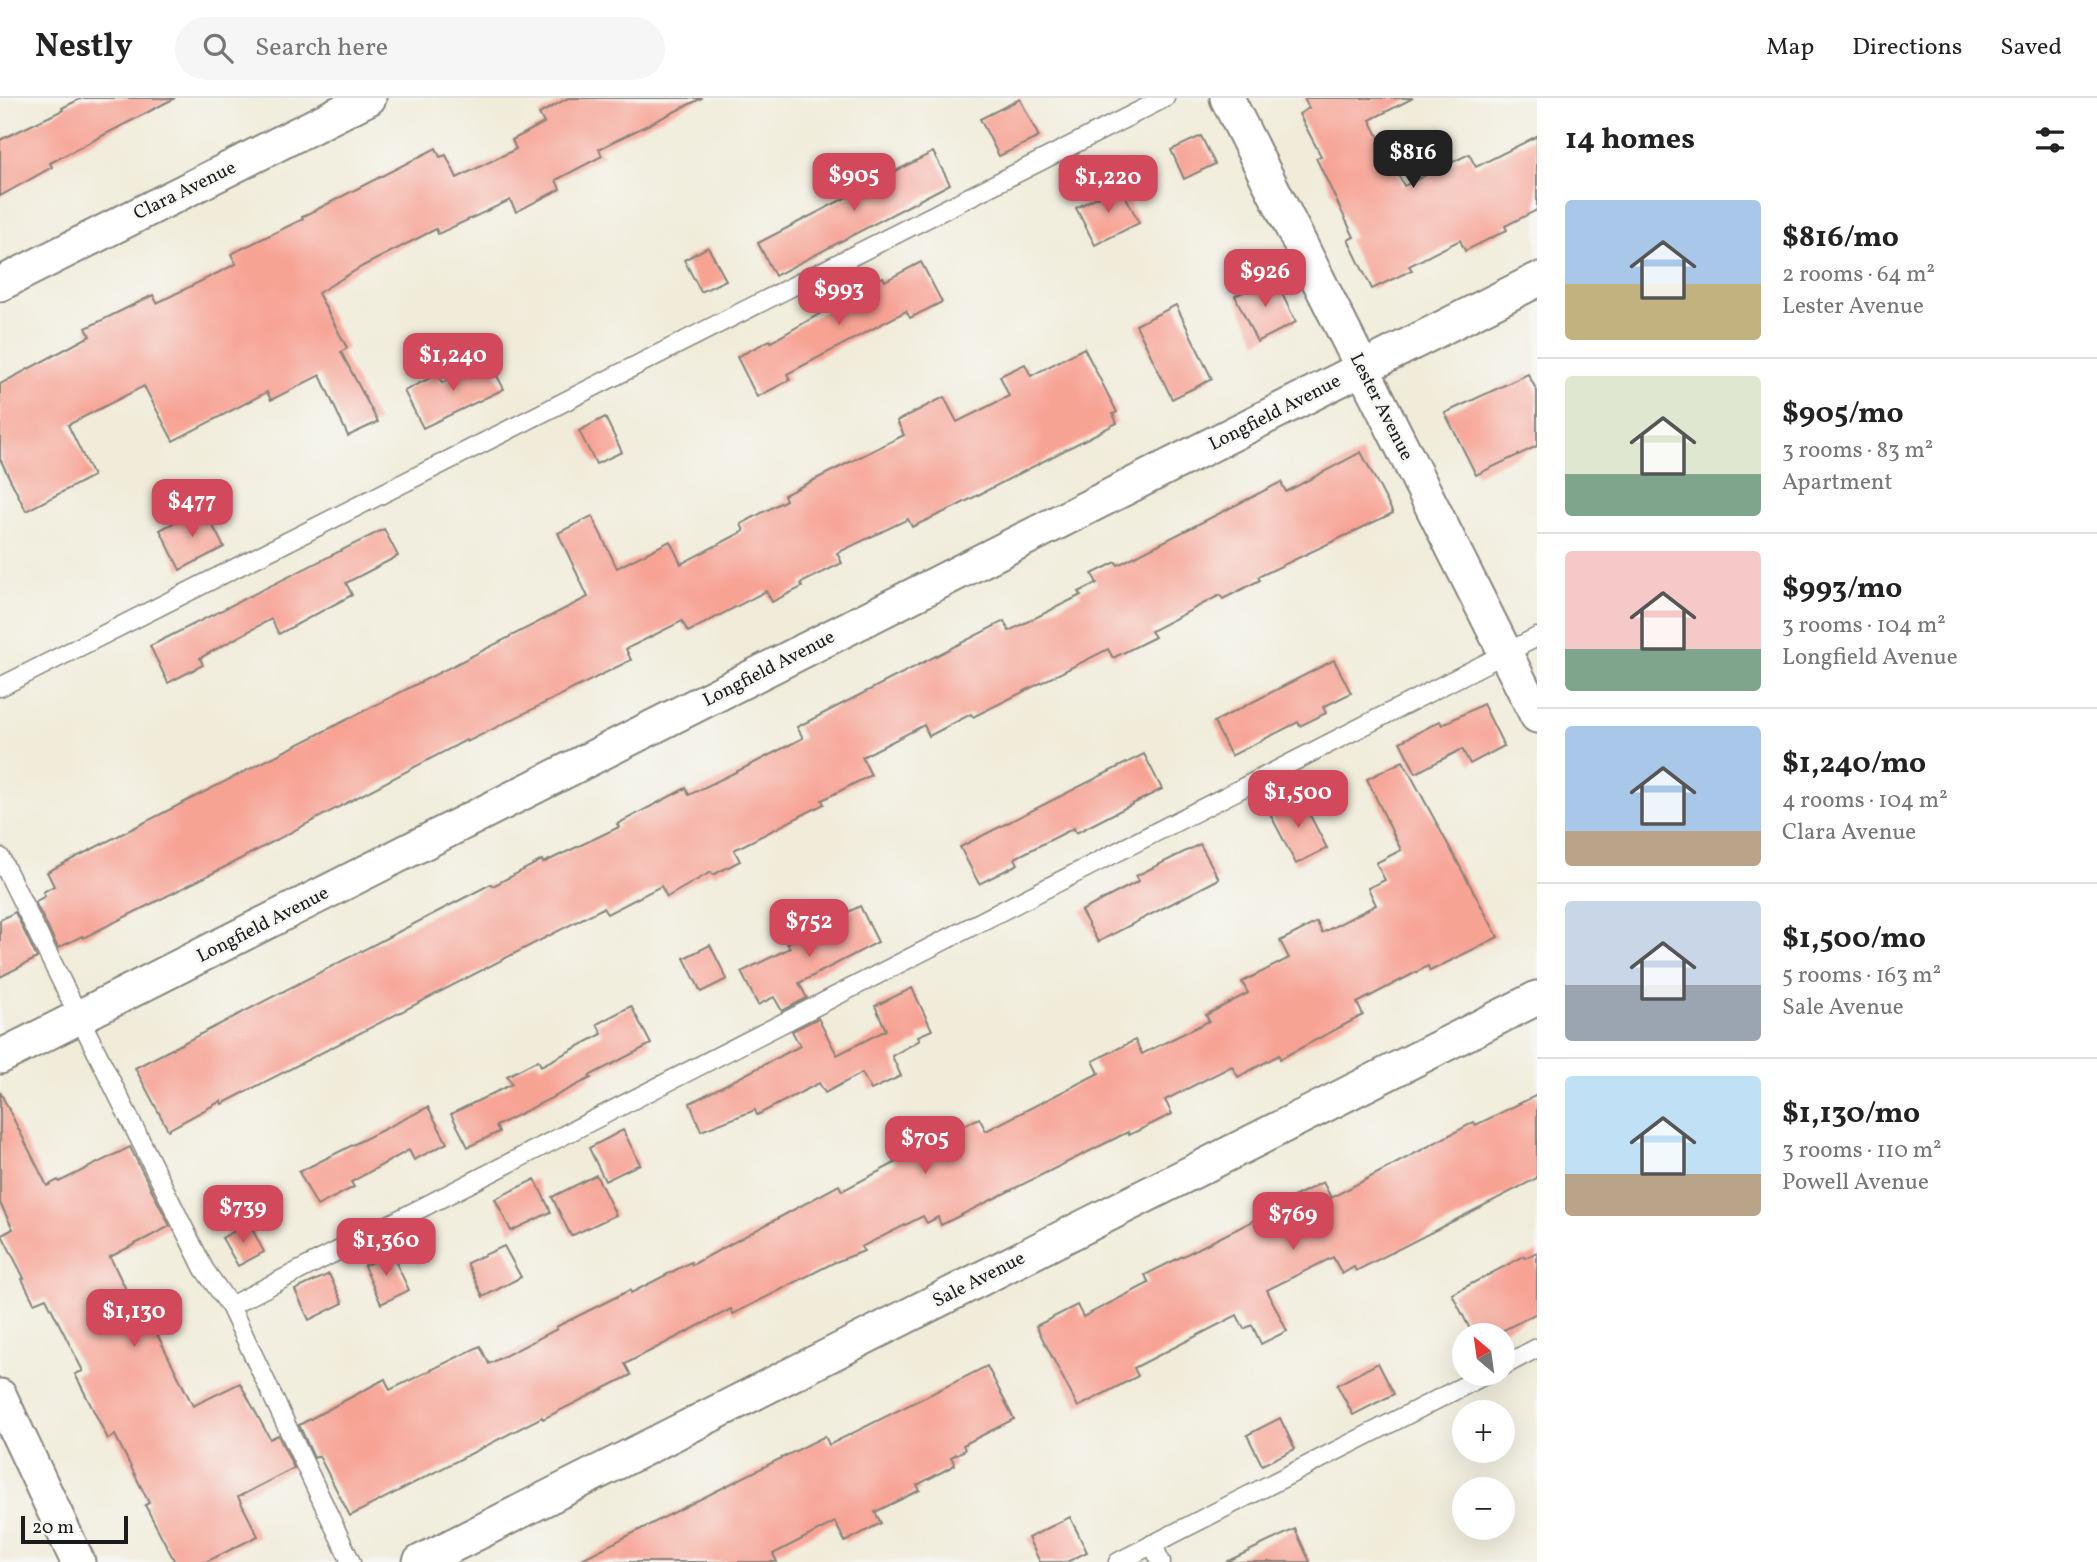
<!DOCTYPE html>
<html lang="en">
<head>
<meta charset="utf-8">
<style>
	body { margin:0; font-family:Vollkorn,serif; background:#f6f6f6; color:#222; height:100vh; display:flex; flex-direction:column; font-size:26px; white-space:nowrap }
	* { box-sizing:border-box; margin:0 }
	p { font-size:23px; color:#767676 }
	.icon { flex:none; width:38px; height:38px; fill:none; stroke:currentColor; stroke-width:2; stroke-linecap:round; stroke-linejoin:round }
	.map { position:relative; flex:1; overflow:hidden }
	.details { display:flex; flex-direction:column; background:#fff; width:560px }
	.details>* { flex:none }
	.needle { width:46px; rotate:331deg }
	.buttons { position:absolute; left:1452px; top:1225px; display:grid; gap:14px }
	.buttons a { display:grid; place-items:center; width:63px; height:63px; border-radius:50%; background:#fff; box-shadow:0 7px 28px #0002; font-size:35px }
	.scale { position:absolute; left:21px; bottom:18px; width:107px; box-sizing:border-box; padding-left:7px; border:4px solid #1c1c1c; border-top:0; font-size:19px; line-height:24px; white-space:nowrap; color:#1c1c1c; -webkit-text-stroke:5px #f6f6f2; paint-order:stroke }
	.price { position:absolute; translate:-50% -60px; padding:0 16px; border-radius:14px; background:#d1495b; color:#fff; font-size:23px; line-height:46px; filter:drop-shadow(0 2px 4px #0008) }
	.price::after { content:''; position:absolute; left:50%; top:42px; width:21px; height:16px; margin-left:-10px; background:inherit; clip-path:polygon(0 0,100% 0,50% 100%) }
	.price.current { background:#222; color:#fff }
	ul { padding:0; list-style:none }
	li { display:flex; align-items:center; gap:21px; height:175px; padding:0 28px }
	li+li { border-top:2px solid #e0e0e0 }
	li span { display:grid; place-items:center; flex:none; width:196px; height:140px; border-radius:7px; color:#555 }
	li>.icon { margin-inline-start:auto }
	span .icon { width:84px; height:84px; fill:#fffc; stroke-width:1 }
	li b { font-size:30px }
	h2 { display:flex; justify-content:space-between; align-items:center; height:84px; padding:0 28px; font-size:30px }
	header { display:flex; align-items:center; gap:42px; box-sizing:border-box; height:98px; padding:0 35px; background:#fff; border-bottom:2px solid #e0e0e0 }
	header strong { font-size:33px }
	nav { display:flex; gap:38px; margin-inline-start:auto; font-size:24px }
	.search { width:490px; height:63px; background:#f6f6f6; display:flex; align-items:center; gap:18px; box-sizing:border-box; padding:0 24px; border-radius:38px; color:#767676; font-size:26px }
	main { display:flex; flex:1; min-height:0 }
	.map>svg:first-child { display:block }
	.building { fill:#f7a394 }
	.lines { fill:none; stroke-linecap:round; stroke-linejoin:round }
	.lane-casing { stroke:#86847b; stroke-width:21 }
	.street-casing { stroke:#86847b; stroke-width:37 }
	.lane { stroke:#fff; stroke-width:18 }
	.street { stroke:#fff; stroke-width:33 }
	.labels { text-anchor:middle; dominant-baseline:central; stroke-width:5; stroke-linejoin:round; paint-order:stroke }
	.street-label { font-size:19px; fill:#1c1c1c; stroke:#f6f6f2 }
</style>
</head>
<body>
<header>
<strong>Nestly</strong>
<div class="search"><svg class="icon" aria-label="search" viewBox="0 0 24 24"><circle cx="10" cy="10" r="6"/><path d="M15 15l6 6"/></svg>Search here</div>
<nav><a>Map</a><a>Directions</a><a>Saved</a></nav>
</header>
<main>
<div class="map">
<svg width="1537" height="1464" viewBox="0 0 1537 1464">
	<rect width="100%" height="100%" fill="#f6f6f2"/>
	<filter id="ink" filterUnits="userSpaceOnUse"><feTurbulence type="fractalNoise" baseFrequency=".0143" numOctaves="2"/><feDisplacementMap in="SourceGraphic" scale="14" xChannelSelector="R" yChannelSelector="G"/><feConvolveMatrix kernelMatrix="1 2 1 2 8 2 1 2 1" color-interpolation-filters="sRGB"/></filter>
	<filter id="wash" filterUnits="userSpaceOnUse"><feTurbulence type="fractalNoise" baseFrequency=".00686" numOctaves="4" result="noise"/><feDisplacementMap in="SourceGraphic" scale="28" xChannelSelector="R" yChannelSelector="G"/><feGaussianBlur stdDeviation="1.57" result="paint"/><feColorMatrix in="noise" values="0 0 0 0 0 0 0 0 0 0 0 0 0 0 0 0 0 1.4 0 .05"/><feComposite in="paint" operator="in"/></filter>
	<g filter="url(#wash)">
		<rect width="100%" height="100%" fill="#f1ecda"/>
		<g id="blocks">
			<g class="building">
				<polygon points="82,0 175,0 50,65 52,69 0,98 0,42 63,12 62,10"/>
				<polygon points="568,0 702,0 599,51 602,58 556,82 560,91 516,114 510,102 438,136 436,131 363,168 318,195 347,250 341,254 378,324 348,338 320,277 271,302 267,294 173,343 144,288 68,327 93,378 26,413 0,361 0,286 90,238 86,230 153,197 157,205 236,166 231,156 303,121 302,119 436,50 440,59 446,57 457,80 516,51 512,42 544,25 539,16"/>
				<polygon points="1304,0 1413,0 1370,22 1404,88 1469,56 1476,69 1537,38 1537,112 1505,128 1507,132 1465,153 1460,142 1409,168 1412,172 1372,191 1348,142 1354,139 1316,60 1321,58 1299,16 1309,10"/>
				<polygon points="1020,1 1039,39 999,58 980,21"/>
				<polygon points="1201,38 1215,66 1184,81 1171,52"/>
				<polygon points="933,54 950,86 775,178 758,145 849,98 847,93 884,74 886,78"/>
				<polygon points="1120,87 1139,125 1095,147 1076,110"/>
				<polygon points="708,149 726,182 701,194 684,162"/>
				<polygon points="921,164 942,204 910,220 906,213 787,276 790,282 757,299 737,259 770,242 771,244 883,179 885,183"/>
				<polygon points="1273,178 1296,224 1257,244 1235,198"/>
				<polygon points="1176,207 1212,281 1172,301 1136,227"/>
				<polygon points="1084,250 1117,314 1113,316 1117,325 955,409 912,429 908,421 837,455 842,465 801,485 802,489 772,504 766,493 688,534 682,523 626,551 631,562 467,644 466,642 225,769 83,840 82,838 58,850 35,804 45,798 43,794 54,788 47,774 588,499 558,435 592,418 617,470 670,443 681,466 744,433 741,426 786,402 784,397 904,337 897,323 944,299 957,324 1009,298 1000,278 1025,266 1031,278"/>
				<polygon points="488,261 504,291 423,330 404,293 438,276 442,285"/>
				<polygon points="1528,276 1537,293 1537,348 1476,377 1445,315"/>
				<polygon points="605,319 622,354 596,366 579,333"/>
				<polygon points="1361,354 1393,415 1258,479 1260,482 1223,501 1220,497 1151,533 1155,539 1113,560 1108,551 973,619 971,616 929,638 924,627 862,659 871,677 822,702 824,706 734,752 740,763 713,777 711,774 667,799 661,788 607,816 603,810 222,1006 221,1003 168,1032 135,970 491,786 493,788 542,762 543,765 619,729 617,726 686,690 689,697 746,669 803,640 797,629 1004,523 1009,533 1081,497 1079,494 1097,485 1092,476 1116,464 1118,467 1281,384 1286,394"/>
				<polygon points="203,409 224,449 180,472 160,432"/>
				<polygon points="384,431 398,458 346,485 352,497 279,536 271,521 200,560 203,567 168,585 150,548"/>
				<polygon points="1334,562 1351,595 1323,609 1326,615 1300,628 1298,624 1231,658 1214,624"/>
				<polygon points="1483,606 1504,648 1470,666 1462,651 1416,675 1400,644 1440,623 1442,627"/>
				<polygon points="1144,656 1162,691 1076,735 1074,730 1015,760 1018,766 979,786 960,749"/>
				<polygon points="1403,663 1498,839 1430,873 1428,868 1357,905 1363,917 1280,961 1279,957 1238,979 1232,968 1165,1002 1172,1016 1129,1037 1128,1034 941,1127 938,1119 927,1125 923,1118 861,1149 864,1153 833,1165 733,1216 731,1211 625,1266 631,1277 543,1321 542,1319 350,1418 319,1358 314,1360 299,1327 385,1281 390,1292 480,1248 489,1266 557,1231 556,1229 630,1192 631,1195 691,1164 692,1167 839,1087 842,1093 895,1065 891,1057 932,1035 935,1042 979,1020 986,1033 1099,975 1093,963 1135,942 1142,956 1209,923 1206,917 1248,895 1242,884 1289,860 1280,843 1317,824 1322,835 1376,807 1368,790 1385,782 1376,765 1401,752 1367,681"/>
				<polygon points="1300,698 1327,750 1296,766 1269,714"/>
				<polygon points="1200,746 1219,781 1098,844 1081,813 1139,783 1136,778"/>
				<polygon points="860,808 878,844 799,885 807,900 782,913 774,899 758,907 741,874 790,850 787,845"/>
				<polygon points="15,814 37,860 0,879 0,822"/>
				<polygon points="710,847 727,881 701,894 684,860"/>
				<polygon points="912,890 932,932 918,938 920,942 892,958 901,978 871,992 862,975 825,995 819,985 757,1017 755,1012 701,1033 690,1005 800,948 792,933 818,920 837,957 886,932 875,908"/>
				<polygon points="631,908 651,946 589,978 591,980 496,1028 499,1034 468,1049 451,1016 512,986 507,978 538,962 541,968 602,936 597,926"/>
				<polygon points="0,994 47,1088 58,1082 59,1084 130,1049 170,1128 110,1159 145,1230 152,1226 193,1308 240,1285 270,1341 278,1337 294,1370 238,1399 258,1438 206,1464 175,1464 145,1407 149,1405 115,1337 108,1341 75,1276 83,1273 46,1200 34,1205 22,1181 24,1180 2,1137 13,1131 0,1105"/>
				<polygon points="1537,997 1537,1080 1356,1173 1354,1169 1342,1176 1333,1159 1267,1192 1287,1233 1261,1246 1252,1227 1244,1231 1237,1217 1134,1270 1138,1278 1078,1309 1036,1228 1077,1207 1083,1219 1149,1185 1145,1177 1265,1117 1264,1114 1323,1084 1331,1100 1474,1024 1476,1027"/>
				<polygon points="428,1009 447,1045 414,1062 409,1052 351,1084 354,1089 317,1108 299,1074"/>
				<polygon points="623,1032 640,1066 605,1083 589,1050"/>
				<polygon points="596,1077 616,1117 571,1138 552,1099"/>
				<polygon points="535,1081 551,1114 511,1133 495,1101"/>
				<polygon points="249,1125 264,1154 238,1168 222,1140"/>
				<polygon points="504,1148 521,1179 483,1199 467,1165"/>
				<polygon points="391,1154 409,1192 381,1206 364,1168"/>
				<polygon points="1537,1154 1537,1215 1494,1237 1473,1237 1452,1196 1524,1158 1525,1160"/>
				<polygon points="329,1176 343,1205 309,1222 295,1192"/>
				<polygon points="1378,1265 1394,1296 1353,1317 1337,1287"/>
				<polygon points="987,1268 1014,1321 963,1347 965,1352 951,1359 955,1367 917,1387 920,1392 875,1414 881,1425 845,1444 835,1424 773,1456 777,1464 576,1464 825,1338 829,1347"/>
				<polygon points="1280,1320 1295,1351 1262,1367 1247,1337"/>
				<polygon points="1070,1419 1087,1454 1067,1464 1040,1464 1028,1440"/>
				<polygon points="1295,1431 1310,1464 1226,1464"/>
			</g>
		</g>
	</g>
	<g filter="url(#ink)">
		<use href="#blocks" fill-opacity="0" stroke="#86847b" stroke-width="2"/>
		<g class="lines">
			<g class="lane-casing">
				<g id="lane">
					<polyline points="0,589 1165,0"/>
					<polyline points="0,759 204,1171 230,1208 351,1464"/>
					<polyline points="230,1208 1537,539"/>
					<polyline points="1503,1268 1537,1250"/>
					<polyline points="1152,1446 1161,1464"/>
					<polyline points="1118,1464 1487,1276"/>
				</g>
			</g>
			<g class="street-casing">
				<g id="street">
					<polyline points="1227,0 1537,618"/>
					<polyline points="0,186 369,0"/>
					<polyline points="0,959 1537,182"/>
					<polyline points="0,1298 78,1464"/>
					<polyline points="420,1464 1537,900"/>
				</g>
			</g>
			<use href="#lane" class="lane"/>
			<use href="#street" class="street"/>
		</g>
	</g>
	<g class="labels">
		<g class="street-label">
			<text transform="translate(185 93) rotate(-26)">Clara Avenue</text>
			<text transform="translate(1381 309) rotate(63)">Lester Avenue</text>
			<text transform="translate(1275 315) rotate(-27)">Longfield Avenue</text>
			<text transform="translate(769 571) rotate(-27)">Longfield Avenue</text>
			<text transform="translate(263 827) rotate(-27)">Longfield Avenue</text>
			<text transform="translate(979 1182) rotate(-27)">Sale Avenue</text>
		</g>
	</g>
</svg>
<div class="buttons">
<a><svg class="needle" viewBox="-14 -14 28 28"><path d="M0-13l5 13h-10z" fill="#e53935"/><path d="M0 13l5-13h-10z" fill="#767676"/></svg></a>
<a>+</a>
<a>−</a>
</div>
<div class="scale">20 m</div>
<b class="price current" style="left:1413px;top:92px">$816</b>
<b class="price" style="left:854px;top:115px">$905</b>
<b class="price" style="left:1108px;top:117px">$1,220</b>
<b class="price" style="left:1265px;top:211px">$926</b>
<b class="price" style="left:839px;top:229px">$993</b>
<b class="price" style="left:453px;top:295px">$1,240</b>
<b class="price" style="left:192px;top:441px">$477</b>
<b class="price" style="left:1298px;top:732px">$1,500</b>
<b class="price" style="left:809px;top:861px">$752</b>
<b class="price" style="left:925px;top:1078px">$705</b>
<b class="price" style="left:243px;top:1147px">$739</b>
<b class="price" style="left:1293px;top:1154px">$769</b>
<b class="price" style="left:386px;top:1180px">$1,360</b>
<b class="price" style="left:134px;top:1251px">$1,130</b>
</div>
<section class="details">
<h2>14 homes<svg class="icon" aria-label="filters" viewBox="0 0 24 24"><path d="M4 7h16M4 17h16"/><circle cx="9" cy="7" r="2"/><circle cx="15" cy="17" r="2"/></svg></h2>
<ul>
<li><span style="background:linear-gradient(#a9c7e8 60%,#c2b280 0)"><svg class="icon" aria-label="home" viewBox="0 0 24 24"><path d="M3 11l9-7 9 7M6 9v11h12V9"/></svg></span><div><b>$816/mo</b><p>2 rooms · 64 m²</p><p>Lester Avenue</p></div></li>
<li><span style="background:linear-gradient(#dfe7d0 70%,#7fa58c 0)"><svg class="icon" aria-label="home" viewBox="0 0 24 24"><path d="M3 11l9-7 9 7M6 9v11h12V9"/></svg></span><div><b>$905/mo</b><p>3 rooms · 83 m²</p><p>Apartment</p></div></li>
<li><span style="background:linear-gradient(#f6c9c9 70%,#7fa58c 0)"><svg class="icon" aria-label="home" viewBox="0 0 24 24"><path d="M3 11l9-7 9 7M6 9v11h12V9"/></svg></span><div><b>$993/mo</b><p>3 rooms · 104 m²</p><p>Longfield Avenue</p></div></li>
<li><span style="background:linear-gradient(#a9c7e8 75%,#b9a48a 0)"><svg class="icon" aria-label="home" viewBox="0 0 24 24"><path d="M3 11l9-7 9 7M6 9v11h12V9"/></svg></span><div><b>$1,240/mo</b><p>4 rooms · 104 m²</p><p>Clara Avenue</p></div></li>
<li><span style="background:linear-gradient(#c9d6e8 60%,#9aa5b1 0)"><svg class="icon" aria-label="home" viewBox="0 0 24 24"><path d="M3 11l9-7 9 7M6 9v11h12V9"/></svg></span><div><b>$1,500/mo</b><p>5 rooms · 163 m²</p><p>Sale Avenue</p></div></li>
<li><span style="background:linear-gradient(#bfe0f5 70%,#b9a48a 0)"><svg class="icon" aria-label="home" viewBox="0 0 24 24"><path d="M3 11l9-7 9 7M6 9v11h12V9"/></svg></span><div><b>$1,130/mo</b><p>3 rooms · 110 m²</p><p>Powell Avenue</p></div></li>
</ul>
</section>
</main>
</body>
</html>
